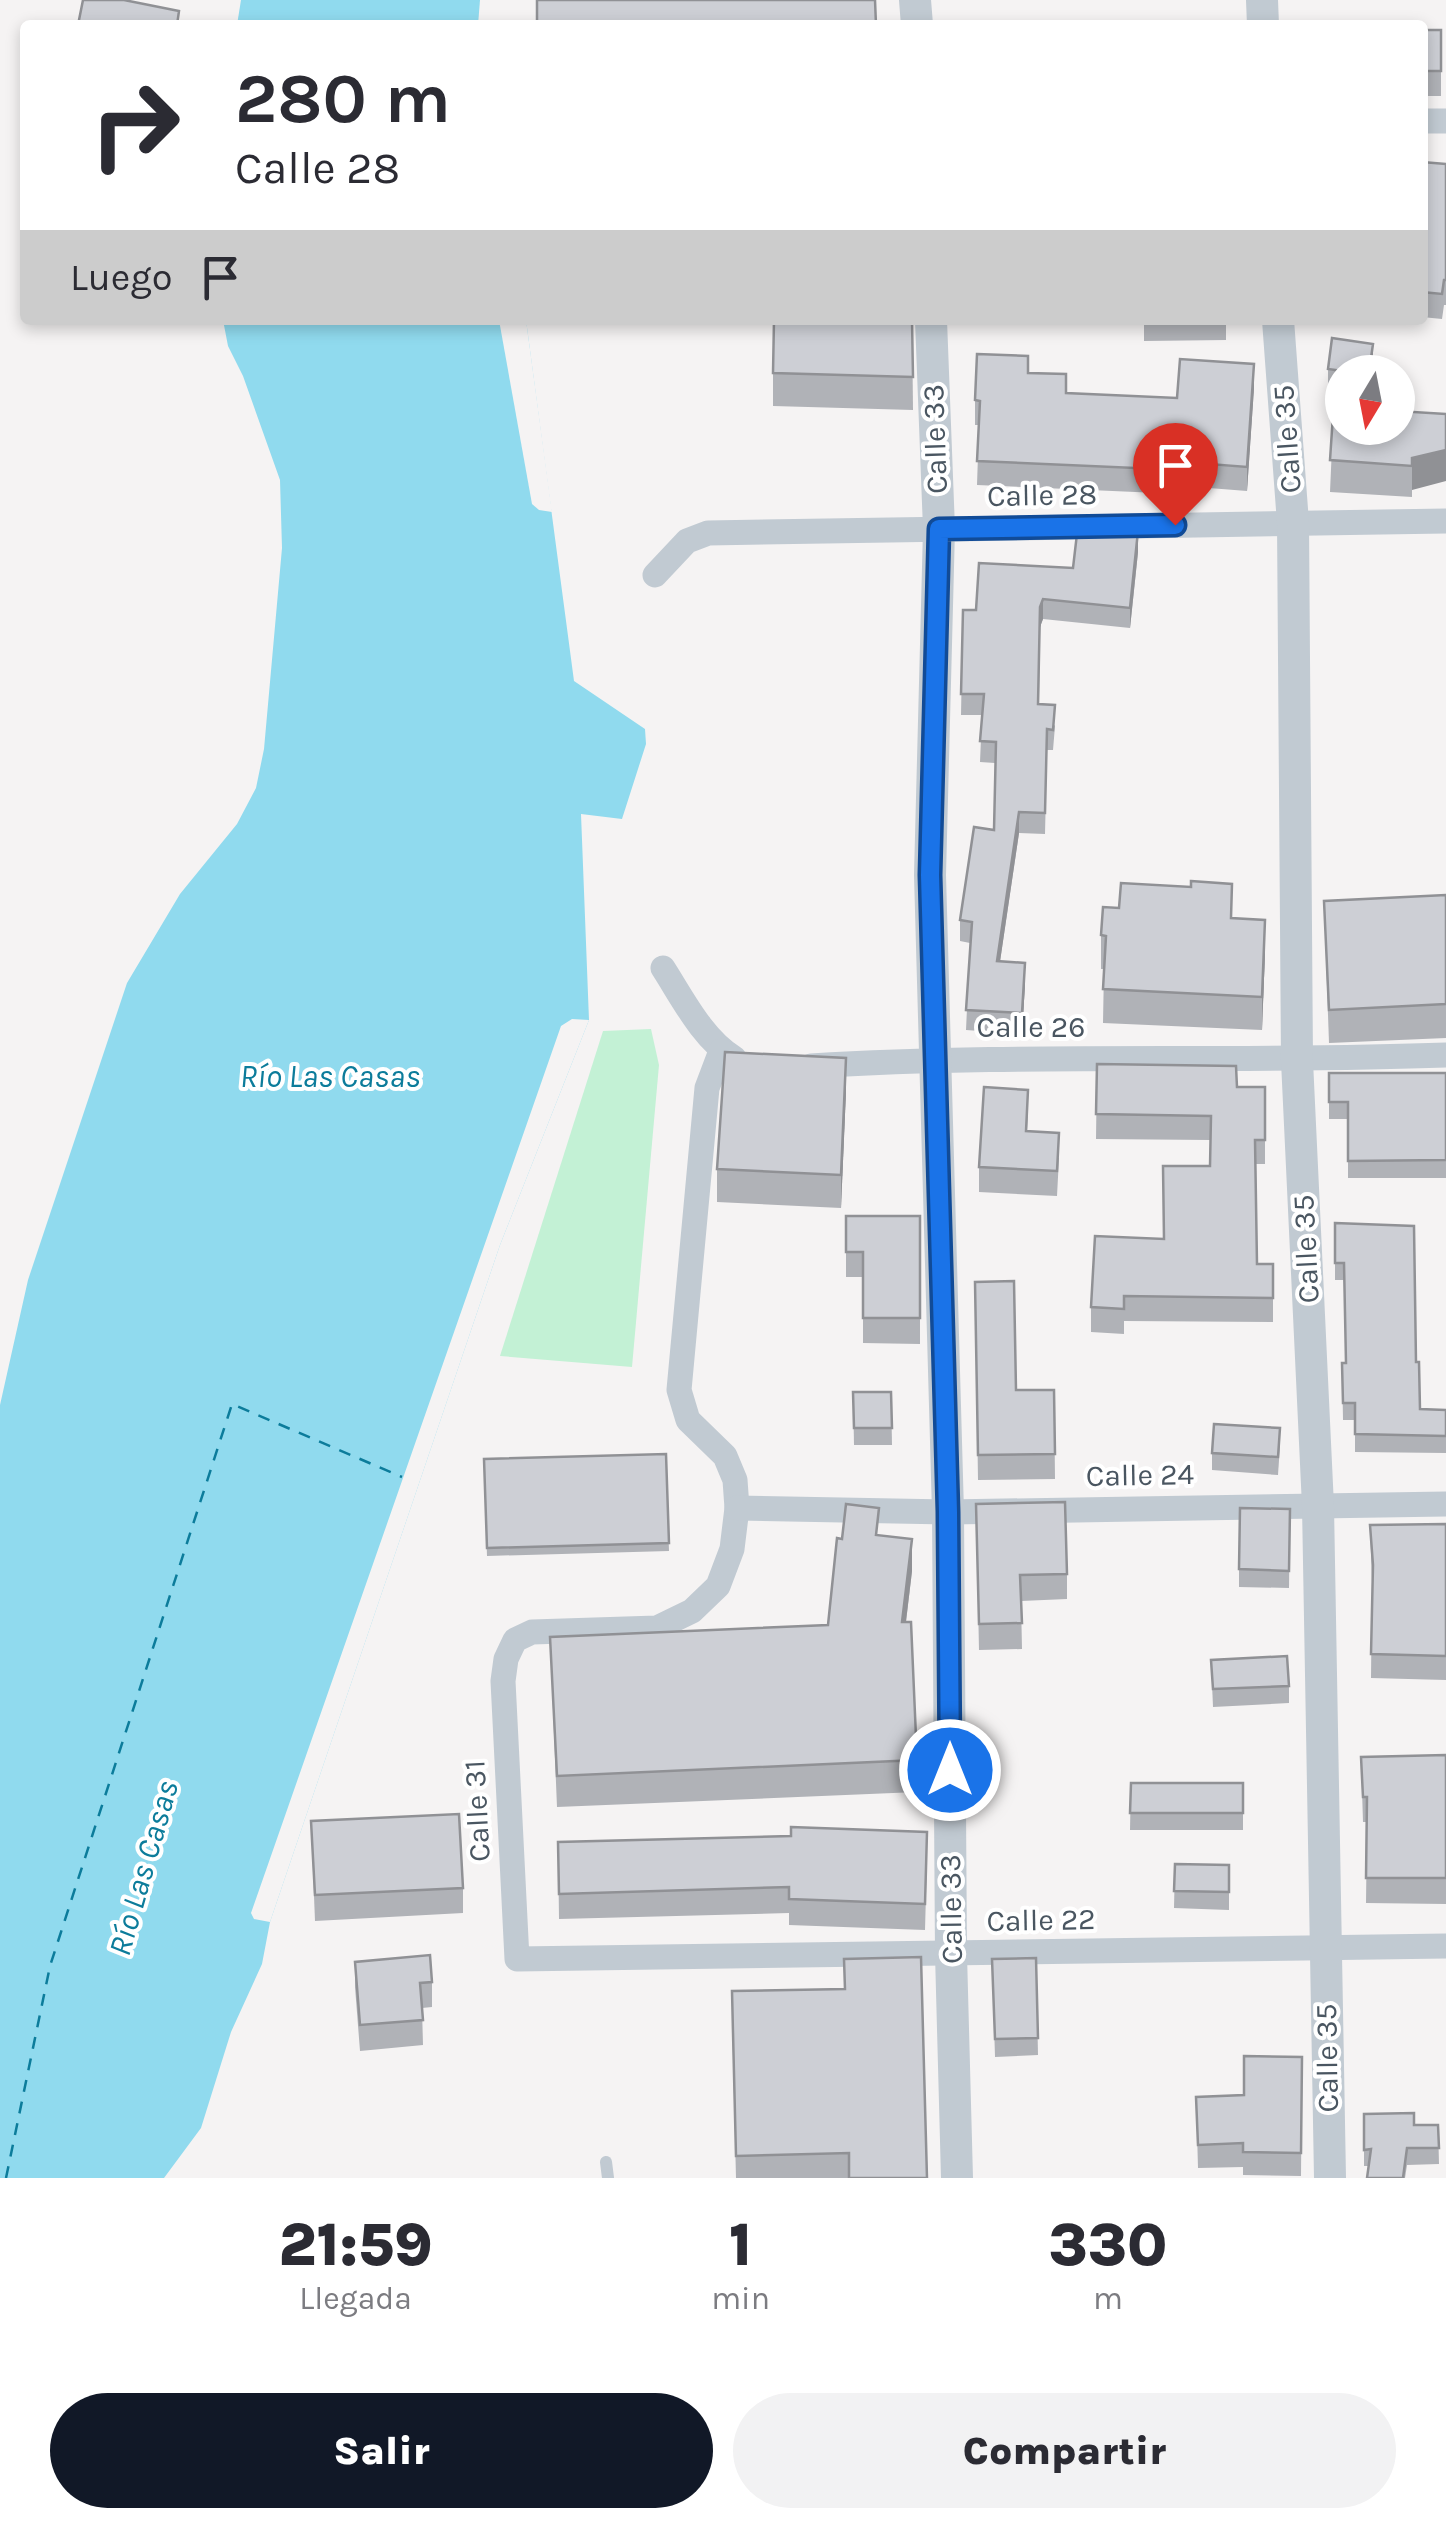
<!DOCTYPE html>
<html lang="es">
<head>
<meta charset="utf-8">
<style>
  :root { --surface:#fff; --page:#f2f2f3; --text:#2b2b33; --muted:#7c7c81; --accent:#111827 }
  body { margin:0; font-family:Karla,sans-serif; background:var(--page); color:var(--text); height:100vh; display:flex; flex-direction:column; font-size:38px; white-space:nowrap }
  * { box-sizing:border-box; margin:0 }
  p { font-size:32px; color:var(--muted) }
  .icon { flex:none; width:55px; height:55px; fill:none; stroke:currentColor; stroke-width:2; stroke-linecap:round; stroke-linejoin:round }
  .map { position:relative; height:2178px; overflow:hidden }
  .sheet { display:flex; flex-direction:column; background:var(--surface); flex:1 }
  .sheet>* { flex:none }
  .top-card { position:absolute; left:20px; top:20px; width:1408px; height:305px; border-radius:10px; box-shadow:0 5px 15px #0003; background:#fff; color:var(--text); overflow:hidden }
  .needle { width:65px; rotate:190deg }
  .controls { position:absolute; left:1325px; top:355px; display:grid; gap:20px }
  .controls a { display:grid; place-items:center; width:90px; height:90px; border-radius:50%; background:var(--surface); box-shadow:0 5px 15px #0003; font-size:50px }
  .pin { position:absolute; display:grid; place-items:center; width:85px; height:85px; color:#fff; margin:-102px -42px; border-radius:50% 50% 50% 0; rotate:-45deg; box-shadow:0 0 10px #0007 }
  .pin .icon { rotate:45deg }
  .me { position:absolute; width:110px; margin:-55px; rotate:0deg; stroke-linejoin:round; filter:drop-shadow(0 0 8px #0008) }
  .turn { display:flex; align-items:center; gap:35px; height:210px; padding:0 50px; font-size:45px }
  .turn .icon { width:130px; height:130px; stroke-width:2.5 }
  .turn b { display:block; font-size:70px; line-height:85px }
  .then { display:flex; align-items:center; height:95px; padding:0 50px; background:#0003; gap:20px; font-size:38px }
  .eta { display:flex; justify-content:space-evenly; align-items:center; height:170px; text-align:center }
  .eta b { font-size:60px; font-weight:800; line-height:70px }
  .button { display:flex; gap:20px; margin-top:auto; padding:20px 50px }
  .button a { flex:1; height:115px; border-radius:60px; background:var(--accent); color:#fff; font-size:40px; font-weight:800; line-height:115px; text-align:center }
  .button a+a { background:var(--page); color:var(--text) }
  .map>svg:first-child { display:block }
</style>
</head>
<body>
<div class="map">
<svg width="1446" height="2178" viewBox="0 0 1446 2178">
  <rect width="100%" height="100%" fill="#f5f3f3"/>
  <path fill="#c3f1d5" d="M651,1029L659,1065L632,1367L500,1356L603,1031Z"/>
  <g fill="#90daee">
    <path d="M241,0H480L478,25H237Z"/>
    <path d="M223,320H526L574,681L645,729L646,744L622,819L581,814L589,1020L500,1245L270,1922L262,1964L231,2032L201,2128L164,2178H0V1405L28,1280L127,983L180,894L237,824L256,788L264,749L282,548L280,480L243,376L228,346Z"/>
  </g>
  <g fill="#f5f3f3">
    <path d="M499,320H526L552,512L539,510L532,504Z"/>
    <path d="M572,1019L589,1020L500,1245L270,1922L254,1919L251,1913L561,1026Z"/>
  </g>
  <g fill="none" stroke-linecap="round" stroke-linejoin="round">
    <path stroke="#0c7c9b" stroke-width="2.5" stroke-dasharray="12 10" stroke-linecap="butt" d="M6,2178L50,1966L232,1404L402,1477"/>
    <path stroke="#c1cad2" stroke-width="12" d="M606,2162L608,2178"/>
    <g stroke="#c1cad2" stroke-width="25">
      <path d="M1422,121H1446"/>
      <path d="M655,575L687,541L708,533L1446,521"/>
      <path d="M663,968C683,999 702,1038 734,1058"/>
      <path d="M721,1051L707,1088L679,1390L688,1420L725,1456L735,1480L737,1508L732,1549L718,1586L692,1611L657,1628L532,1632L515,1640L506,1659L503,1681L517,1959L1446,1946"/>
      <path d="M811,1066C1023,1053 1234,1063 1446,1055"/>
      <path d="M737,1508L948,1512L1446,1504"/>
    </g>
    <g stroke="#c1cad2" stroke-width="32">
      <path d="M915,0L917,25"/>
      <path d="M1262,0L1263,25"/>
      <path d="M931,320L939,529L930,875L948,1512L951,1954L957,2178"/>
      <path d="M1278,320L1293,523L1297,1061L1318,1506L1330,2178"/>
    </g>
  </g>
  <g fill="#b0b2b7">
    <rect x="1422" y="30" width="19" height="66"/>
    <path d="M1422,162L1446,164V305H1444L1442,319L1422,317Z"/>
    <path d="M912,320L913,410L773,406V373Z"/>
    <path d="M1144,320H1226V340L1144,341Z"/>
    <path d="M1328,369L1373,372L1342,428L1446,414L1412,490V497L1330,492L1334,401H1328Z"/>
    <path d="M1028,373L1066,393L1177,398L1254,388L1247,491L1158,484V493L977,485L979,425H975V400Z"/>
    <path d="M1138,552L1130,628L1043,619L1040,627L1039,704L1055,726L1053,750H1047L1045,834L1019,833L1000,961L1025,984L1022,1034L966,1030L970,943L960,941V920L994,830L995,763L980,762L982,715H961L963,610H976L1073,568Z"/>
    <path d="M1446,895V1038L1329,1043L1324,901Z"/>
    <path d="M1232,918L1265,953L1262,1030L1103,1023L1104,969H1101V935Z"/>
    <path d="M1097,1064L1237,1087H1265V1164H1256L1257,1264H1273V1322L1124,1321V1334L1091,1332V1307L1163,1239L1210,1166V1140L1096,1139Z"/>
    <path d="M1329,1073H1446V1178H1348V1119H1329Z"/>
    <path d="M846,1091L841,1208L717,1202V1169Z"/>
    <path d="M1028,1115L1027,1131L1059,1158L1057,1196L979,1192V1167Z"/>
    <path d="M846,1216H920V1344L863,1343V1277H846Z"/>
    <path d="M1335,1223L1416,1362L1420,1409L1446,1410V1453L1355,1452V1420H1343L1342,1363H1346L1344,1280H1335Z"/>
    <path d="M975,1282L1016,1390H1054L1055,1479L978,1480Z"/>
    <path d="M853,1392H891L892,1445H854Z"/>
    <path d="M1280,1445L1278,1475L1212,1470V1453Z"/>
    <path d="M666,1454L669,1551L487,1556L484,1459Z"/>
    <path d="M976,1504L1067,1574V1599L1021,1601L1022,1649L979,1650Z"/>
    <path d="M1290,1509L1289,1588L1239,1587V1569Z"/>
    <path d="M1446,1524V1680L1371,1678L1372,1582L1370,1525Z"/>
    <path d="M879,1535L912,1571L906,1622L917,1760V1792L557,1807L550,1637L828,1625L842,1539Z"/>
    <path d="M1211,1660L1289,1686V1703L1213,1707Z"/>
    <path d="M1446,1755V1904L1366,1903L1367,1822H1363L1361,1757Z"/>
    <path d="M1131,1783H1243V1830H1130Z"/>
    <path d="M311,1821L463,1888V1913L315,1921Z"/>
    <path d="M558,1842L927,1857L925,1930L789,1925V1913L559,1919Z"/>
    <path d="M1175,1864L1229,1865V1910L1174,1908Z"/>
    <path d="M1036,1958L1038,2055L995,2057L992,1959Z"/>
    <path d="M844,1959L927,2178H736L732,2017L844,1989Z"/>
    <path d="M355,1962L432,1982V2007L422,2008L423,2045L360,2051L355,1987Z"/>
    <path d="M1302,2057L1301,2176L1243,2175V2167L1198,2168L1196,2097L1244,2095Z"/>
    <path d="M1364,2114L1414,2125H1438L1439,2164L1407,2165L1405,2178H1367L1369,2166H1364Z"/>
  </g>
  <g fill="#909195">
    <path d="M1373,344V372H1369Z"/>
    <path d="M1254,364V388L1247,491V467Z"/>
    <path d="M1446,450V481L1412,490V497V458Z"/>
    <path d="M1138,531V552L1130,628V608Z"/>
    <path d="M1043,599V619L1040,627V607Z"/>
    <path d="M1019,812V833L997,982V961Z"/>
    <path d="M1265,920V953L1262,1030V997Z"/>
    <path d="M1025,963V984L1022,1034V1013Z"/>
    <path d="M846,1058V1091L841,1208V1175Z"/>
    <path d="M912,1539V1571L902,1654V1622Z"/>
  </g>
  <g fill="#cdcfd5" stroke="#909195" stroke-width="2.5">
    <path d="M83,0H124L179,11L177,25H78Z"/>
    <path d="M537,0H875L876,25H537Z"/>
    <rect x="1422" y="30" width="19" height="41"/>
    <path d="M1422,162L1446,164V280H1444L1442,294L1422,292Z"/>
    <path d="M774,320H912L913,377L773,373Z"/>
    <path d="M1332,338L1373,344L1369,372H1342V428H1398V411L1446,414V450L1412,458V466L1330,460L1336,370L1328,369Z"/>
    <path d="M977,354L1028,356V373L1066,374V393L1177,398L1180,359L1254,364L1247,467L1158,460V469L977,461L980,401L975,400Z"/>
    <path d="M1078,525L1138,531L1130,608L1043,599L1040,607L1038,704L1055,705L1053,730L1047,729L1045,813L1019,812L997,961L1025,963L1022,1013L966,1010L972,922L960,920L974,827L994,830L996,742L980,741L984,694H961L963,610H976L979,563L1073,568Z"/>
    <path d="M1191,881L1232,884L1231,918L1265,920L1262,997L1103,989L1106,936L1101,935L1103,907L1119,908L1121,883L1191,887Z"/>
    <path d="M1446,895V1004L1329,1010L1324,901Z"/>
    <path d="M725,1052L846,1058L841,1175L717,1169Z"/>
    <path d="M1097,1064L1236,1066L1237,1087H1265V1140H1255L1257,1264H1273V1298L1124,1296V1309L1091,1307L1095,1236L1164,1239L1163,1166H1210L1211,1116L1096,1114Z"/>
    <path d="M1329,1073H1446V1160L1348,1161V1102H1329Z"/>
    <path d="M984,1087L1028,1090L1026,1131L1059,1133L1057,1171L979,1167Z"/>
    <path d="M846,1216H920V1318H863V1252H846Z"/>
    <path d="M1335,1223L1414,1226L1416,1362H1419L1420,1409L1446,1410V1436L1355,1434V1403H1343L1342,1363H1346L1344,1263H1335Z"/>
    <path d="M1014,1281L1016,1390H1054L1055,1454L978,1455L975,1282Z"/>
    <path d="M853,1392H891L892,1428H854Z"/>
    <path d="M1214,1424L1280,1428L1278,1457L1212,1453Z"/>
    <path d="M666,1454L669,1543L487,1548L484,1459Z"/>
    <path d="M1065,1502L1067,1574L1020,1575L1022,1623L979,1624L976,1504Z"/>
    <path d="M846,1504L879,1508L876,1535L912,1539L902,1622H911L917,1760L557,1776L550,1637L828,1625L837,1538L842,1539Z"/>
    <path d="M1240,1508L1290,1509L1289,1571L1239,1569Z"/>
    <path d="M1446,1524V1656L1371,1654L1373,1565L1370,1525Z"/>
    <path d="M1287,1656L1289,1686L1213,1689L1211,1660Z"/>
    <path d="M1446,1755V1878H1366L1367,1797H1363L1361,1757Z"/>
    <path d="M1131,1783H1243V1813H1130Z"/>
    <path d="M459,1814L463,1888L315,1895L311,1821Z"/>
    <path d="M791,1827L927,1832L925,1904L789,1899V1887L559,1894L558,1842L791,1836Z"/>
    <path d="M1175,1864L1229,1865V1892L1174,1891Z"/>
    <path d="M430,1955L432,1982L420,1983L423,2020L360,2025L355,1962Z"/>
    <path d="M921,1957L927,2178H849V2153L736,2156L732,1991L845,1989L844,1959Z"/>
    <path d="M1036,1958L1038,2038L995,2039L992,1959Z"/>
    <path d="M1244,2056L1302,2057L1301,2153L1243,2152V2143L1198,2145L1196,2097L1244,2095Z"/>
    <path d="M1414,2113V2125H1438L1439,2148H1407L1403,2178H1367L1371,2149L1364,2150V2114Z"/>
  </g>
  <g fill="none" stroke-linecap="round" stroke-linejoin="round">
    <defs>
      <path id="route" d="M950,1770L948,1512L930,875L939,529L1175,525"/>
    </defs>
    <use href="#route" stroke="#114b97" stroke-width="25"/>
    <use href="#route" stroke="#1a73e8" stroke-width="18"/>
  </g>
  <g text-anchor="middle" stroke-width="8" stroke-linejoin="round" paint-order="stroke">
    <g font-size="30" fill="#4a5661" stroke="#fff">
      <text transform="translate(935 439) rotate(-92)" y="10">Calle 33</text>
      <text transform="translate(1287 439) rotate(-94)" y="10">Calle 35</text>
      <text transform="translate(1042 495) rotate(-1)" y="10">Calle 28</text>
      <text x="1031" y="1037">Calle 26</text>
      <text transform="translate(1306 1249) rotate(-93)" y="10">Calle 35</text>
      <text transform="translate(1140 1475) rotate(-1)" y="10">Calle 24</text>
      <text transform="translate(477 1811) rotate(-93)" y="10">Calle 31</text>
      <text transform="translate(951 1909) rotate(-91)" y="10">Calle 33</text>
      <text transform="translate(1041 1920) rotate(-1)" y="10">Calle 22</text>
      <text transform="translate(1327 2058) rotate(-91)" y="10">Calle 35</text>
    </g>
    <g font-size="32" font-style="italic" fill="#0c7c9b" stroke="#fff">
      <text x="330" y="1087">Río Las Casas</text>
      <text transform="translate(143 1868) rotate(-74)" y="11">Río Las Casas</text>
    </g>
  </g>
</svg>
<div class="controls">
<a><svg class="needle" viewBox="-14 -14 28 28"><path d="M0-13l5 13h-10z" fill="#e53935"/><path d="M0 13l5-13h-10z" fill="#7c7c81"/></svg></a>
</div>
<div class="pin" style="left:1175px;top:525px;background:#d93025"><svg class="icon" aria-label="arrive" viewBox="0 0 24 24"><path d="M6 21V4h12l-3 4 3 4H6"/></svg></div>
<svg class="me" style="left:950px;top:1770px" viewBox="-20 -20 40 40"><circle r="17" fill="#1a73e8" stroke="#fff" stroke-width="3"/><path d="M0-11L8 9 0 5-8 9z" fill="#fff"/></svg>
<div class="top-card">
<div class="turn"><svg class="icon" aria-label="right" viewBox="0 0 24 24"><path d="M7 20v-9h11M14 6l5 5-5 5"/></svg><div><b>280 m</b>Calle 28</div></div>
<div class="then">Luego<svg class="icon" aria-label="arrive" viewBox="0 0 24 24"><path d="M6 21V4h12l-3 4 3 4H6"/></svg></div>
</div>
</div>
<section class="sheet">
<div class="eta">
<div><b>21:59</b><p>Llegada</p></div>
<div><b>1</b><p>min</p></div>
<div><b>330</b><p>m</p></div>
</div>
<div class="button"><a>Salir</a><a>Compartir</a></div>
</section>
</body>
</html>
